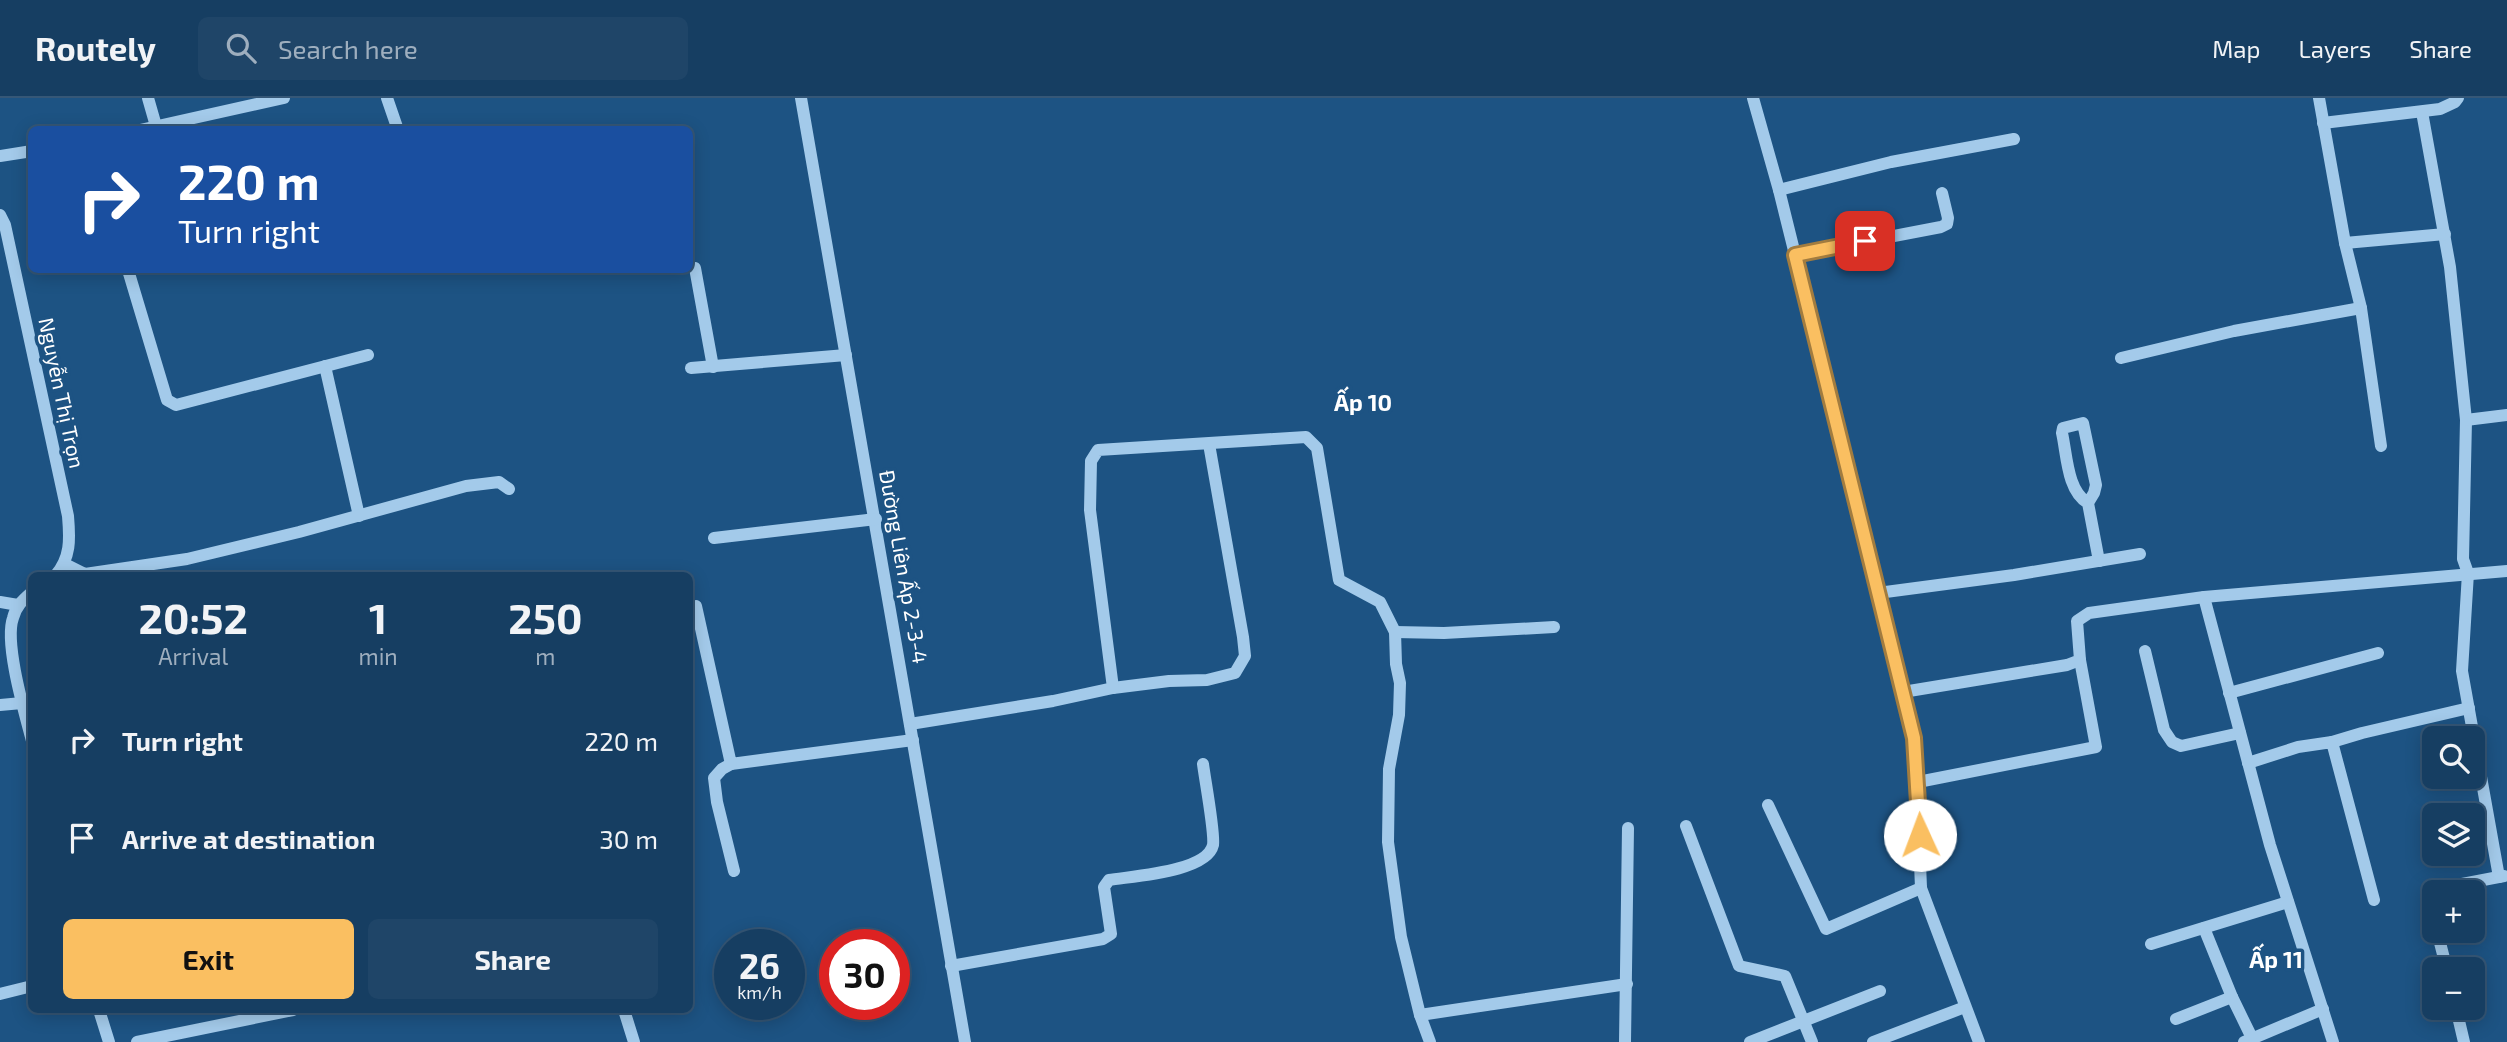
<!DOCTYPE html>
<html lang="en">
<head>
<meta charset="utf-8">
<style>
  :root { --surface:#163e62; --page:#1f4568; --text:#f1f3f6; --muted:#9eaebe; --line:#355777; --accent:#fabf61 }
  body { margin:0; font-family:"Exo 2",sans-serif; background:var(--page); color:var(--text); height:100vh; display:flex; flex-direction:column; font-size:26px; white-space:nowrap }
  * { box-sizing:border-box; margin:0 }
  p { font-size:23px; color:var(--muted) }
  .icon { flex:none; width:38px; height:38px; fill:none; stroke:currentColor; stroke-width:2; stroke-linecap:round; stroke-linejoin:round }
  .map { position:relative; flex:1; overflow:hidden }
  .drawer { position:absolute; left:28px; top:474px; width:665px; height:441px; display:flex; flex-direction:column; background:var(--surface); border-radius:10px; box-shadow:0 4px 18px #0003,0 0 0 2px var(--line) }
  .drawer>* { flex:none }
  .top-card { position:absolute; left:28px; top:28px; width:665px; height:147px; border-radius:10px; box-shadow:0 4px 18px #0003,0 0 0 2px var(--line); background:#1a4fa0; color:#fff; overflow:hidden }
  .controls { position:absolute; left:2422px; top:628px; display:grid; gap:14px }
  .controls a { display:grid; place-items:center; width:63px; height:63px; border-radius:10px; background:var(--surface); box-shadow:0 4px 18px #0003,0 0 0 2px var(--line); font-size:35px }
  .speed { position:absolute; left:714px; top:831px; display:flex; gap:14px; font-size:35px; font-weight:700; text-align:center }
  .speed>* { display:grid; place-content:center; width:91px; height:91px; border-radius:50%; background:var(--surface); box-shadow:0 4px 18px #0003,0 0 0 2px var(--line); line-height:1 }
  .speed small { font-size:18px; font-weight:400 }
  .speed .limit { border:10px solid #d22; background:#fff; color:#111 }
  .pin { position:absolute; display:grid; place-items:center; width:60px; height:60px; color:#fff; margin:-30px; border-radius:14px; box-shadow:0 4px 10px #0006 }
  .me { position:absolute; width:77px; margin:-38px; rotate:358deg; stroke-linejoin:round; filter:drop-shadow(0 0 5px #0008) }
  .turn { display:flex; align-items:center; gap:24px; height:147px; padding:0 35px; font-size:32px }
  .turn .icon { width:91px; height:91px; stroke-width:2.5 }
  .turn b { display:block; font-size:49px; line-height:60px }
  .eta { display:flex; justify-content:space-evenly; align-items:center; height:119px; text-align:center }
  .eta b { font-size:42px; font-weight:700; line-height:49px }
  .primary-button { display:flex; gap:14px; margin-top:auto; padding:14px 35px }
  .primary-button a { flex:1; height:80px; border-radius:10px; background:var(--accent); color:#111; font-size:28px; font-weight:700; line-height:80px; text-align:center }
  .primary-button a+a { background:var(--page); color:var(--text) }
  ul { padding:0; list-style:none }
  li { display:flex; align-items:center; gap:21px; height:98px; padding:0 35px }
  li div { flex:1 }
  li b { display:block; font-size:26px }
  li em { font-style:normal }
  header { display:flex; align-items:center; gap:42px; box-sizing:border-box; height:98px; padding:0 35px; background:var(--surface); border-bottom:2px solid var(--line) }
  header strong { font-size:33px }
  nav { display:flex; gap:38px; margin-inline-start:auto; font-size:24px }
  .search { width:490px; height:63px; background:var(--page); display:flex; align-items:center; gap:18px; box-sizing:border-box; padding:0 24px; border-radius:10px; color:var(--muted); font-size:26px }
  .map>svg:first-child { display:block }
</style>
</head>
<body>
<header>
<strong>Routely</strong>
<div class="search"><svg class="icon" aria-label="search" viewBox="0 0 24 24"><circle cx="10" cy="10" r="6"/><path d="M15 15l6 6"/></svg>Search here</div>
<nav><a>Map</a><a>Layers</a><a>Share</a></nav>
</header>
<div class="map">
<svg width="2507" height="944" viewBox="0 0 2507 944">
  <rect width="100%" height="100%" fill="#1d5383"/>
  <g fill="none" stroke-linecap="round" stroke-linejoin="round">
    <g stroke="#a3caea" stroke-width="12">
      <path d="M148,0L156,28"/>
      <path d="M387,0L398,32"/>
      <path d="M801,0L965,944"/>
      <path d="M1753,0L1779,92L1915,640L1921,790L1979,944"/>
      <path d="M2319,0L2345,145L2361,210L2381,348"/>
      <path d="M2422,14L2450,169L2466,322L2463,461L2468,475L2462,573L2499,779"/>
      <path d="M2323,25L2440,11L2455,4L2458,0"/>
      <path d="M140,32L284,0"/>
      <path d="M0,58L32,53"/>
      <path d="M1779,92L1891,64L2014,41"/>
      <path d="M0,117L5,127L68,418C70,441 71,460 55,478"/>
      <path d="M2345,145L2445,136"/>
      <path d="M1795,157L1941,129L1947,126L1948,120L1942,95"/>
      <path d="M695,170L713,269"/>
      <path d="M128,172L167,302L176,307L368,257"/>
      <path d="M2121,260L2234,233L2361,210"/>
      <path d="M325,268L359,418"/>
      <path d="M691,270L846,257"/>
      <path d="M2466,322L2507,317"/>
      <path d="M2088,405L2094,395L2096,387L2083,325L2063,330L2062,335C2067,357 2067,393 2088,405L2099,463"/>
      <path d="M714,440L876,421"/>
      <path d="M65,466L85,476L187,461L299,434L466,388L499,384L509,391"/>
      <path d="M32,494C23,502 16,508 13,520C4,545 25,616 32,643"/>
      <path d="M1878,495L2014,477L2140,456"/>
      <path d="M2204,499L2507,473"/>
      <path d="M0,504L18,507"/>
      <path d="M696,508L731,666L913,642"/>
      <path d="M1395,534L1444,535L1554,529"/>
      <path d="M2145,553L2164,632L2172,644L2181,648L2240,635"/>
      <path d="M1113,590L1169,583L1207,582L1235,575L1245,558L1243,539L1209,346"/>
      <path d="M1903,594L2067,567L2080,562L2077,523L2089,515L2204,499L2270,747L2333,944"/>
      <path d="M2229,595L2378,555"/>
      <path d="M0,607L22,605"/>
      <path d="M910,626L1053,603L1113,590L1090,412L1091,363L1098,352L1306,339L1317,350L1339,482L1380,504L1395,534L1396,566L1400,585L1399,617L1389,671L1388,744L1401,839L1420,917"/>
      <path d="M2332,644L2362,635L2469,610"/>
      <path d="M2248,665L2298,649L2332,644L2374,802"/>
      <path d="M731,666L722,671L714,680L717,704L734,773"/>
      <path d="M1918,684L2096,649L2080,562"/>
      <path d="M1768,707L1826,831L1921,790"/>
      <path d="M1686,728L1739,868L1785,878L1812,944"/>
      <path d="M2434,820L2430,802L2436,791L2504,778"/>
      <path d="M2437,833L2447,872"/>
      <path d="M2151,846L2288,804"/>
      <path d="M951,868L1103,841L1111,836L1104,789L1109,782C1132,778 1207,774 1213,747C1215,735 1205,682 1203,666"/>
      <path d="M0,896L32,888"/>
      <path d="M2232,899L2252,940"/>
      <path d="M2456,910L2464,944"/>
      <path d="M99,912L109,944"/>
      <path d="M624,912L634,944"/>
      <path d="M2176,921L2232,899L2204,830"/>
      <path d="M137,944L293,912"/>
      <path d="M1430,944L1420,917L1627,886"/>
      <path d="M1625,944L1628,730"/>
      <path d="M1750,944L1880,893"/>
      <path d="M1873,944L1965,909"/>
      <path d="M2244,944L2323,911"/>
    </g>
  </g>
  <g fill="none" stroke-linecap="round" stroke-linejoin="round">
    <defs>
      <path id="route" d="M1865,143L1795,157L1914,640L1920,737"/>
    </defs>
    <use href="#route" stroke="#a27c3f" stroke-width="18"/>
    <use href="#route" stroke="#fabf61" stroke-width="12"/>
  </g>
  <g text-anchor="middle" stroke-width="7" stroke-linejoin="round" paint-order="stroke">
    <g font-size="21" fill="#fff" stroke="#1d5383">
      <text transform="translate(61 295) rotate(78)" y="7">Nguyễn Thị Trọn</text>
      <text transform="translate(903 469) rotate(80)" y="7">Đường Liên Ấp 2-3-4</text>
    </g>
    <g font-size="23" font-weight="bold" fill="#fff" stroke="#1d5383">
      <text x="1363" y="313">Ấp 10</text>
      <text x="2276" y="870">Ấp 11</text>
    </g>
  </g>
</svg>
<div class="controls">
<a><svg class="icon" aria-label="search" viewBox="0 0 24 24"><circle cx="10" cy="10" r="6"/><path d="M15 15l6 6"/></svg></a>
<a><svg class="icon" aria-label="layers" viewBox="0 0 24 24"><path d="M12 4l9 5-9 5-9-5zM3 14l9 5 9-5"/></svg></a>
<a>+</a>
<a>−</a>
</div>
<div class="speed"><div>26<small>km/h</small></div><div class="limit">30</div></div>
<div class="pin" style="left:1865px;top:143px;background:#d93025"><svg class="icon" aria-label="arrive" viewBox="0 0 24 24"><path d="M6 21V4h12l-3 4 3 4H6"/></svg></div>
<svg class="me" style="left:1920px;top:737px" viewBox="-20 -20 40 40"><circle r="19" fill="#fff"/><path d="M0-13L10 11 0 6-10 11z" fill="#fabf61"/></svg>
<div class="top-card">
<div class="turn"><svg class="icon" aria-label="right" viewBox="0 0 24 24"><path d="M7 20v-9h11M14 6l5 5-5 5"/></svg><div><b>220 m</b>Turn right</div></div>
</div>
<section class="drawer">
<div class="eta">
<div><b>20:52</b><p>Arrival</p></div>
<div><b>1</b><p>min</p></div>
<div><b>250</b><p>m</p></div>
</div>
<ul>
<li><svg class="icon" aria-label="right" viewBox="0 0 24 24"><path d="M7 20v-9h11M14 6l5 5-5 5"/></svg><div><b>Turn right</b></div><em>220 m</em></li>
<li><svg class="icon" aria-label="arrive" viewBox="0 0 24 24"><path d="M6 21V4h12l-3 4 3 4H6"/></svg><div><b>Arrive at destination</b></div><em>30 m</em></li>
</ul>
<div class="primary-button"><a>Exit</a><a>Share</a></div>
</section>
</div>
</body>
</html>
